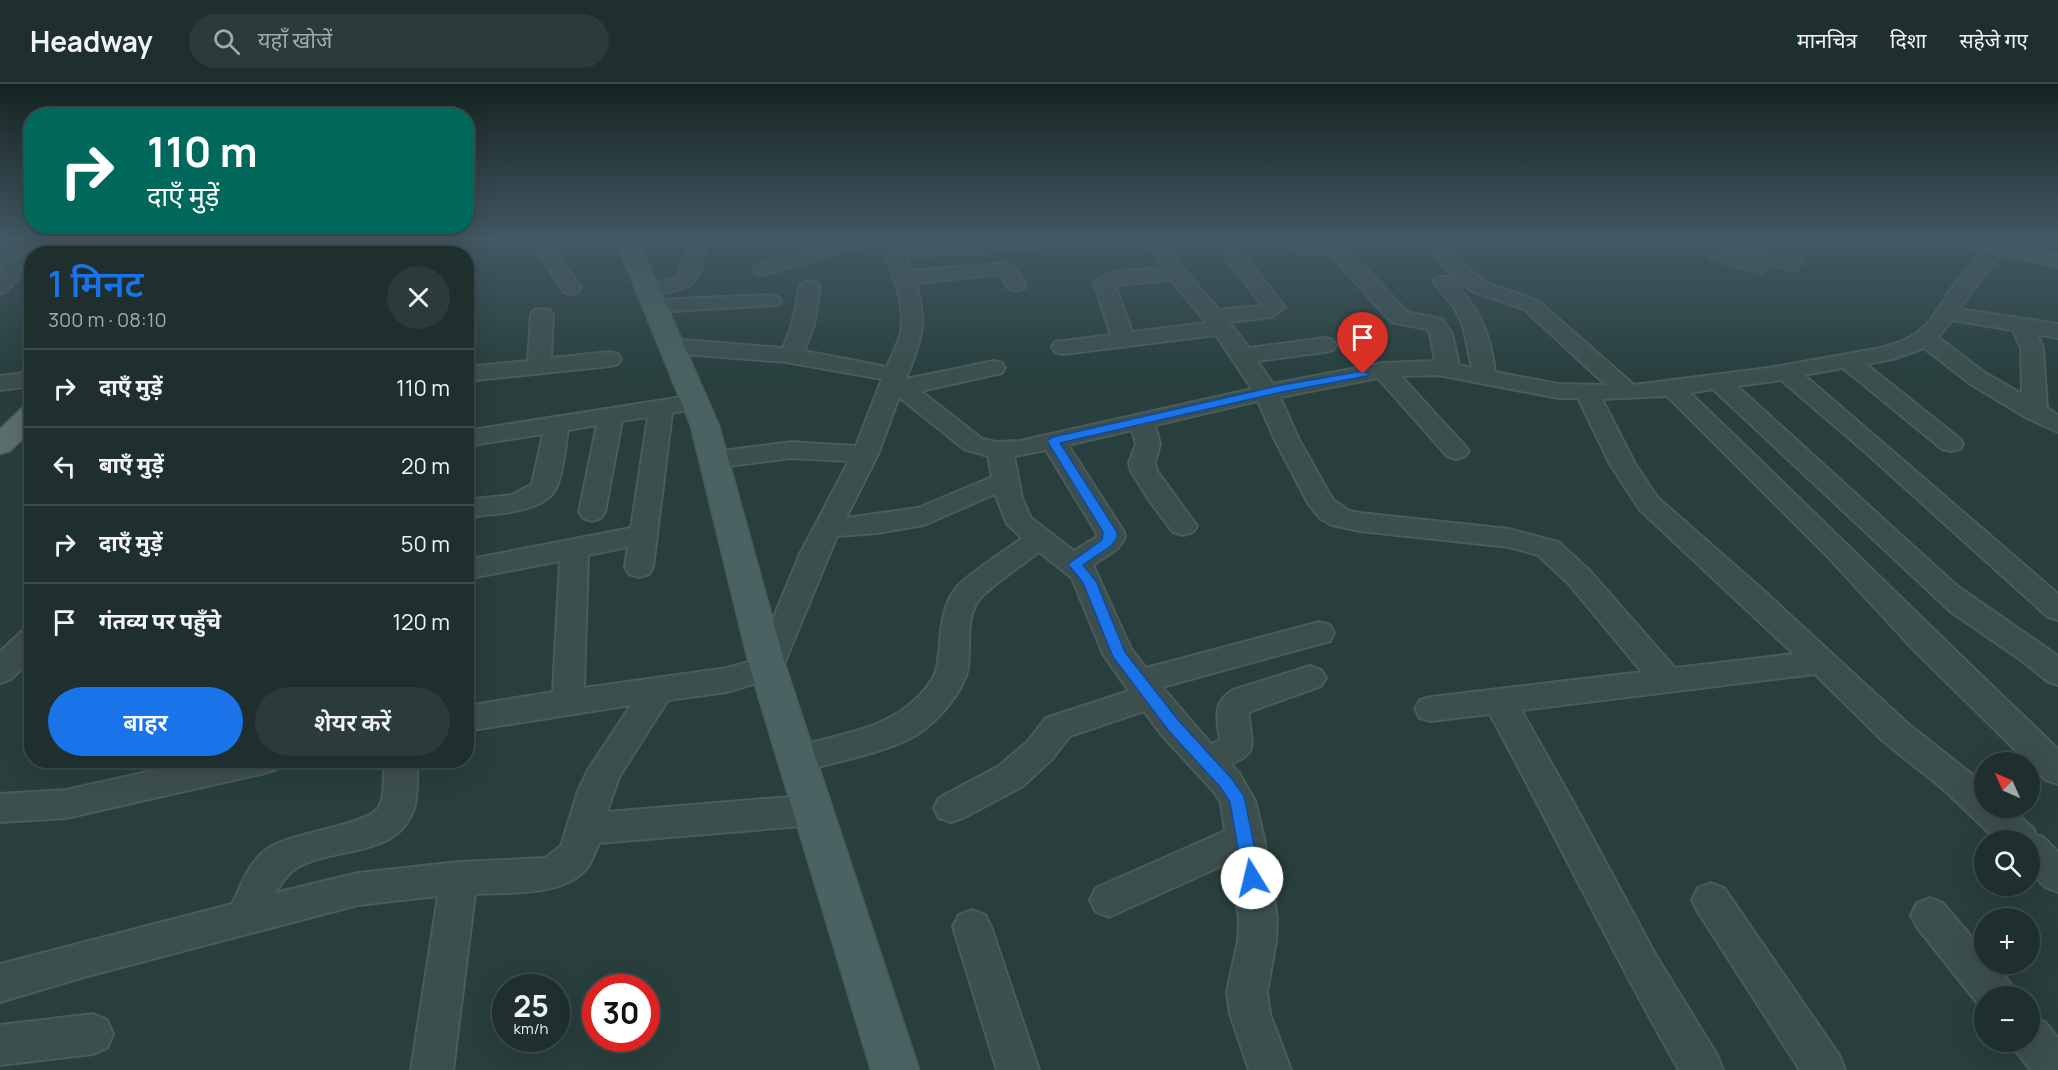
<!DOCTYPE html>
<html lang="hi">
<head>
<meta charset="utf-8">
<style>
  :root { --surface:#1e2f2e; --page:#2b3b3a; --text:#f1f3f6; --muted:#a1a9aa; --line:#3c4a4a; --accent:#1a73e8 }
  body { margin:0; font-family:Manrope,"Noto Sans Devanagari",sans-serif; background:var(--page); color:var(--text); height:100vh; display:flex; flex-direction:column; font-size:22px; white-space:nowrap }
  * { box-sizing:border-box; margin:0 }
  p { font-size:20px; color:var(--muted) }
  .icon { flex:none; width:33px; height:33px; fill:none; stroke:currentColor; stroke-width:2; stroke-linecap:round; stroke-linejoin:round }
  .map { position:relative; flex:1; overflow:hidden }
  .details { position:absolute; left:24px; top:162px; width:450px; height:522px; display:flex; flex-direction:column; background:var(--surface); border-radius:24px; box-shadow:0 6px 24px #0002,0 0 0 2px var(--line) }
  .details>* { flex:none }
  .top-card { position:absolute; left:24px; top:24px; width:450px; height:126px; border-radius:24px; box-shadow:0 6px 24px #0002,0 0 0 2px var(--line); background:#00695c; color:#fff; overflow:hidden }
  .needle { width:39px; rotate:315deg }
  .controls { position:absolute; left:1974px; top:668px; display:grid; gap:12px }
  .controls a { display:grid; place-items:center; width:66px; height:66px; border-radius:50%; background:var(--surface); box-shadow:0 6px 24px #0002,0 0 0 2px var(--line); font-size:30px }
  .speed { position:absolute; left:492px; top:890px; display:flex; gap:12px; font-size:30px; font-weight:700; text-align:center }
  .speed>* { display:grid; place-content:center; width:78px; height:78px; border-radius:50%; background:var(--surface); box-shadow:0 6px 24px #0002,0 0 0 2px var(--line); line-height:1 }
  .speed small { font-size:15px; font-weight:400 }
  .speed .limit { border:9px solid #d22; background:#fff; color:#111 }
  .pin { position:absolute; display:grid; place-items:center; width:51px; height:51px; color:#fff; margin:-62px -26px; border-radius:50% 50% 50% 0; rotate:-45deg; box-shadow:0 0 6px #0007 }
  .pin .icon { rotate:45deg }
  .me { position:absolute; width:66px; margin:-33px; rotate:351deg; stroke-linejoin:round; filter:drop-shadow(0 0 4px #0008) }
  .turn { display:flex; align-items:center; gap:21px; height:126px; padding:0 24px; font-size:27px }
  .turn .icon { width:78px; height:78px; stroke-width:2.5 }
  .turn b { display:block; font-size:42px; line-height:51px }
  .round { display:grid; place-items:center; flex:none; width:63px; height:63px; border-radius:32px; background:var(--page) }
  .summary { display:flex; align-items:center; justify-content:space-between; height:102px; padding:0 24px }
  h1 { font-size:36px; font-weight:600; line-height:45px; color:var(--accent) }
  .cta { display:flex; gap:12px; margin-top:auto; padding:12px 24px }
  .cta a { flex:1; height:69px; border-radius:36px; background:var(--accent); color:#fff; font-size:24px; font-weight:600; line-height:69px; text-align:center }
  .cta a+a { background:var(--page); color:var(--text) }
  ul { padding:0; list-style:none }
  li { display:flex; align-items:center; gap:18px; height:78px; padding:0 24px; border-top:2px solid var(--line) }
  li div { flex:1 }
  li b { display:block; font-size:22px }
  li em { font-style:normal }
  header { display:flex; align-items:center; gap:36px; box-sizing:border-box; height:84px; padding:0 30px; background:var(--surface); border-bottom:2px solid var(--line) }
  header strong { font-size:28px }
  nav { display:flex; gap:33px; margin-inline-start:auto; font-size:21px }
  .search { width:420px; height:54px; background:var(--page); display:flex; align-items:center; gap:15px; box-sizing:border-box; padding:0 21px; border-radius:33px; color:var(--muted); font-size:22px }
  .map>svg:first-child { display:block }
</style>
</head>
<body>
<header>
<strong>Headway</strong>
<div class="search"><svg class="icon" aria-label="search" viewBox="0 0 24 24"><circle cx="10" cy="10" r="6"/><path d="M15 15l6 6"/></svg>यहाँ खोजें</div>
<nav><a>मानचित्र</a><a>दिशा</a><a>सहेजे गए</a></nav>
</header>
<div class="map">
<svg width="2058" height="986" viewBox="0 0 2058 986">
  <rect width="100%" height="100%" fill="#283f3e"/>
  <path fill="#375351" stroke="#233635" stroke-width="1.5" d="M1687,154H1736L1809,176L1795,191L1772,184L1762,194L1704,176L1714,167L1687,158Z"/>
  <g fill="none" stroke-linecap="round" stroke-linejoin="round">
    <defs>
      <g id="street">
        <path d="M50,154H79L76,158L40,170H32V176L7,207L0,209V189L7,180L0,182V170Z"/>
        <path d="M315,154H335L324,170H305Z"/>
        <path d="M434,154H463L460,158L424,170H393L395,166Z"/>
        <path d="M529,154H547L581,204L578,208L571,210L564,208Z"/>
        <path d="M690,154H706L708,156C696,207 698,201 648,213L641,211L638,207L641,203L678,193Z"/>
        <path d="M854,154H899L902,161L1030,154L1037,156L1040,160L1037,164L1030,166L906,172L912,187L1006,179L1013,181L1026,201L1023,205L1016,207L1009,205L999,190L916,199C928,242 921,255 906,295L994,277L1002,279L1005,284L1002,289L921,307L982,355L996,358L1020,357L1252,305L1216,251L1063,270L1055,268L1052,263L1055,258L1111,251L1094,199C1104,184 1145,186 1163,185L1144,154H1162L1184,186L1219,226L1259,222L1262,221L1211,154H1231L1285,223L1272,233L1229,238L1249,264L1325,254L1333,256L1336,261L1333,266L1325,268L1257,277L1273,300L1383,279L1435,277L1430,250L1427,245L1391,238L1330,170C1311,169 1292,173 1281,154H1301L1308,158H1330L1344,162L1407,228L1442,235L1452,250L1459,281L1472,284L1463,241L1454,223L1433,197L1436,193H1450C1478,224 1490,246 1495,288L1558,300L1606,301L1524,225L1474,208L1458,197L1444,183L1425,154H1443L1472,188L1489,200L1538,217L1634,301L1768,284L1881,264L1903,257L1917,249L1930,237L1954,201L1989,158H2003L2006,162L1959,225L2058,240V254L2037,250L2043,264L2047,324L2058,331V348L2027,334L1969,299L1924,264L1893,275L1866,280L1960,355L1963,360L1960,365L1951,367L1942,365L1843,284L1804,291L2058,510V536L2048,533L1864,367L1781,296L1737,302L1957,502L2058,572V601L2047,597L2021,576L1950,527L1713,305L1690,309C1814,427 1934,548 2058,665V700L2046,696L1912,564L1829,474L1667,312L1602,315L1635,380L1658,414L1764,507L1907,639L1984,700V723H2009L2034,745L2036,751L2043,753L2058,768V808L2045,803L2030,787V756H1997L1942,704L1883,657L1815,590L1521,626L1572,716L1655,870L1717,971L1723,986H1679C1612,869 1554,748 1490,630L1431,637L1420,634L1415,625L1420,616L1431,613L1642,588L1569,500L1538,471L1509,463L1360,447L1332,441L1321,435L1309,421L1274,354L1258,317L1155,341L1160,360L1155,379L1157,387L1197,442L1193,448L1183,451L1173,448L1149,416L1131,387L1129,379L1136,360L1132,346L1068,361L1124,448L1125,454L1117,465L1093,481L1131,565L1146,584L1319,538L1330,541L1334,549L1330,557L1162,603L1211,660L1220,656C1217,635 1212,618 1233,606L1310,582L1321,586L1326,594L1321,602L1249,628C1248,653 1264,669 1230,680L1239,689L1255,717L1264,754L1277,834L1276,857L1267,908L1270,930L1291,986H1249L1230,930L1227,908L1238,857L1239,834L1230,778L1109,833L1096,828L1090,816L1096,804L1225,747L1221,719L1215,709L1161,650L1144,627L1070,652L1052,675L1023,702L963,734L951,738L939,734L934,724L939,714L999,682L1028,657L1046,634L1129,607L1103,570L1072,494L1039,468C1025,479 987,504 978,517C965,535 971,563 968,584C963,609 937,638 916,651C888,668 831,679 798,688L786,684L781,675L786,666C818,655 863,649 891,633C908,624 933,603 937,583C942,556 938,528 956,504C967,491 1006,466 1022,454L1007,440L995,410L924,441L877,449L837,452L779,592L727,608L668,616L619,693L607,728L814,711L826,716L831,726L826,736L814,741L599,759C595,767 592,778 587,784C563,813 509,808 475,810L453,986H411L438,812L358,821L84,893L0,918V880L232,820C241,802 249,778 267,765C291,748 367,742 379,723C386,711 383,690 384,676H418C416,693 419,712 413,727C395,776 328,761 292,787C285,793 280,801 275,809L358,789L459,778L545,774L561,762L578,707L588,686L631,621L466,647V622L553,608L560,477L466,495V476L631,444L648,333L622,337L605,428L601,434L592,437L583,434L579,428L597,341L568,346C565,363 564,385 557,402C546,430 491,430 466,433V416L512,411L532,400L543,350L466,362V347L695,311L703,313L707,318L703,323L672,329L653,483L649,490L639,493L629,490L625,483L628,463L588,471L584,604L727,584L756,576L800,470L849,377L791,374L714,384L705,381L701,376L705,371L714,368L791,358L856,362L882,295L786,278L671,269L663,267L660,262L663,257L671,255L783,264L792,241L800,203L803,199L810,197L817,199L820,203L814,241L804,267L887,283C892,271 899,259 901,247C906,219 891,186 882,160L845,167L763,191L756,189L753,185L756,181ZM1171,196L1207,239L1132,248L1115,201ZM1952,236L2013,246L2021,264L2022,310L1985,289L1938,253ZM1438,291L1558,314H1578L1610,380L1640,426L1794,570L1675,584L1589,486L1558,458L1509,445L1360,429L1349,427L1333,416L1298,354L1280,313L1378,294L1447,372L1456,375L1465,372L1469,367L1465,362L1401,292ZM899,313L964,365L988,372L992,393L918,424L846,434L878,370ZM1046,366L1096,448L1097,453L1074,467L1031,434L1022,414L1014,372Z"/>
        <path d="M771,211L778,213L781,217L778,221L655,228L648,226L644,222L648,218L655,216Z"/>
        <path d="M542,225L550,226L553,231L551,274L610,268L618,270L621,275L618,280L610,282L466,297V283L528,277L531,231L534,226Z"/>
        <path d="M32,288V302L0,306V292Z"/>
        <path d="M32,545V575L11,595L0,599V568L21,548Z"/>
        <path d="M201,676H281L277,685L265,689L66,734L0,738V710L66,706Z"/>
        <path d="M1711,799L1724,804L1839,971L1845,986H1800L1698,828L1692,816L1698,804Z"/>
        <path d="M1930,814L1943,819L1984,868V879H1994L2010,899L2016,912H1984V927L1982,925L1917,843L1911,831L1917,819Z"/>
        <path d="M972,826L985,831L991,843L1039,986H997L953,843L959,831Z"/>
        <path d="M93,930L107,936L113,950L107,964L93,970L0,981V941Z"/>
        <path d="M2030,932L2045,938L2058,954V986H2031L2015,966L2012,957H2030Z"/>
      </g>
      <g id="secondary">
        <path d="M615,154H637L719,342L786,584L919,986H871L750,584L691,342Z"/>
        <path d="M1950,154H1989L2058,170V184L1953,159Z"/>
      </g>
      <g id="primary">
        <path d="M144,154H166L158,170H135Z"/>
        <path d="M32,322V346L10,367L0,370V345L22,324Z"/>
      </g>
    </defs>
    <use href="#street" stroke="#495b5a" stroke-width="4"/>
    <use href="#secondary" stroke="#495b5a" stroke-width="3"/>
    <use href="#primary" stroke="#495b5a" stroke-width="3"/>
    <use href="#street" fill="#3c4f4e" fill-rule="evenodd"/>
    <use href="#secondary" fill="#4a6261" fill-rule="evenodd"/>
    <use href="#primary" fill="#5a6f6e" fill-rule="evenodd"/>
  </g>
  <linearGradient id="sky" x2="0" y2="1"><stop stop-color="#162322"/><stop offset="0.53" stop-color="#425863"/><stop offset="1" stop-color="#425863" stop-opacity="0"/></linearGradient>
  <rect width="2058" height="292" fill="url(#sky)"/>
  <path fill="#1a73e8" stroke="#114b97" stroke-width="1.5" d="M1363,287L1369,290L1367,292L1282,308L1060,359L1117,448V454L1111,462L1083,481L1096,497L1125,568L1179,637L1232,695L1244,712L1261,794L1258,800L1252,802L1246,800L1243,794L1230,718L1221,704L1168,646L1113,573L1083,499L1068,480L1102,456L1103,448L1047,357L1053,353L1282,301Z"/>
</svg>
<div class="controls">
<a><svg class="needle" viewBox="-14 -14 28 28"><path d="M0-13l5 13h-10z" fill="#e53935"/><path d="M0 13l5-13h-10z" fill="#a1a9aa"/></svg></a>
<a><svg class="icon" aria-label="search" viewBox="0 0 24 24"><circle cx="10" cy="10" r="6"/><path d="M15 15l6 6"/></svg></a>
<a>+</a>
<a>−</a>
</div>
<div class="speed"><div>25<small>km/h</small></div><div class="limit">30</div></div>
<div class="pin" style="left:1363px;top:290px;background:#d93025"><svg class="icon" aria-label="arrive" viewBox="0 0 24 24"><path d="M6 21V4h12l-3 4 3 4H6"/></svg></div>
<svg class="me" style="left:1252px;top:794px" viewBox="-20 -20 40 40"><circle r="19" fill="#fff"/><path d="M0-13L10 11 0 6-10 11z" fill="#1a73e8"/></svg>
<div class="top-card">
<div class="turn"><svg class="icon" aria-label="right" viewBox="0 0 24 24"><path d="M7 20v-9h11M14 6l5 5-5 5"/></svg><div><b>110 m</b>दाएँ मुड़ें</div></div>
</div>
<section class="details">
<div class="summary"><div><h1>1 मिनट</h1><p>300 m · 08:10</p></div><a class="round"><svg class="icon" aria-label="close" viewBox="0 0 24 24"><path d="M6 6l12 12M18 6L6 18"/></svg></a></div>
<ul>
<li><svg class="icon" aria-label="right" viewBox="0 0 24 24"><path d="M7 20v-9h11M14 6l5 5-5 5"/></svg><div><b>दाएँ मुड़ें</b></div><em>110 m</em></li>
<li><svg class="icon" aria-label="left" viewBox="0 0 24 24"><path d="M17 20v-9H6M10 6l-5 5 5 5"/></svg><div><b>बाएँ मुड़ें</b></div><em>20 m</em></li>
<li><svg class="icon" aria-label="right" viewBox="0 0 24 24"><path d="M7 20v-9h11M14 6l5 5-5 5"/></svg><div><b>दाएँ मुड़ें</b></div><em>50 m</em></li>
<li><svg class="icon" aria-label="arrive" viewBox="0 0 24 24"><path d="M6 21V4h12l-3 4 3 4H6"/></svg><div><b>गंतव्य पर पहुँचे</b></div><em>120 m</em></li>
</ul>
<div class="cta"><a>बाहर</a><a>शेयर करें</a></div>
</section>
</div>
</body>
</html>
